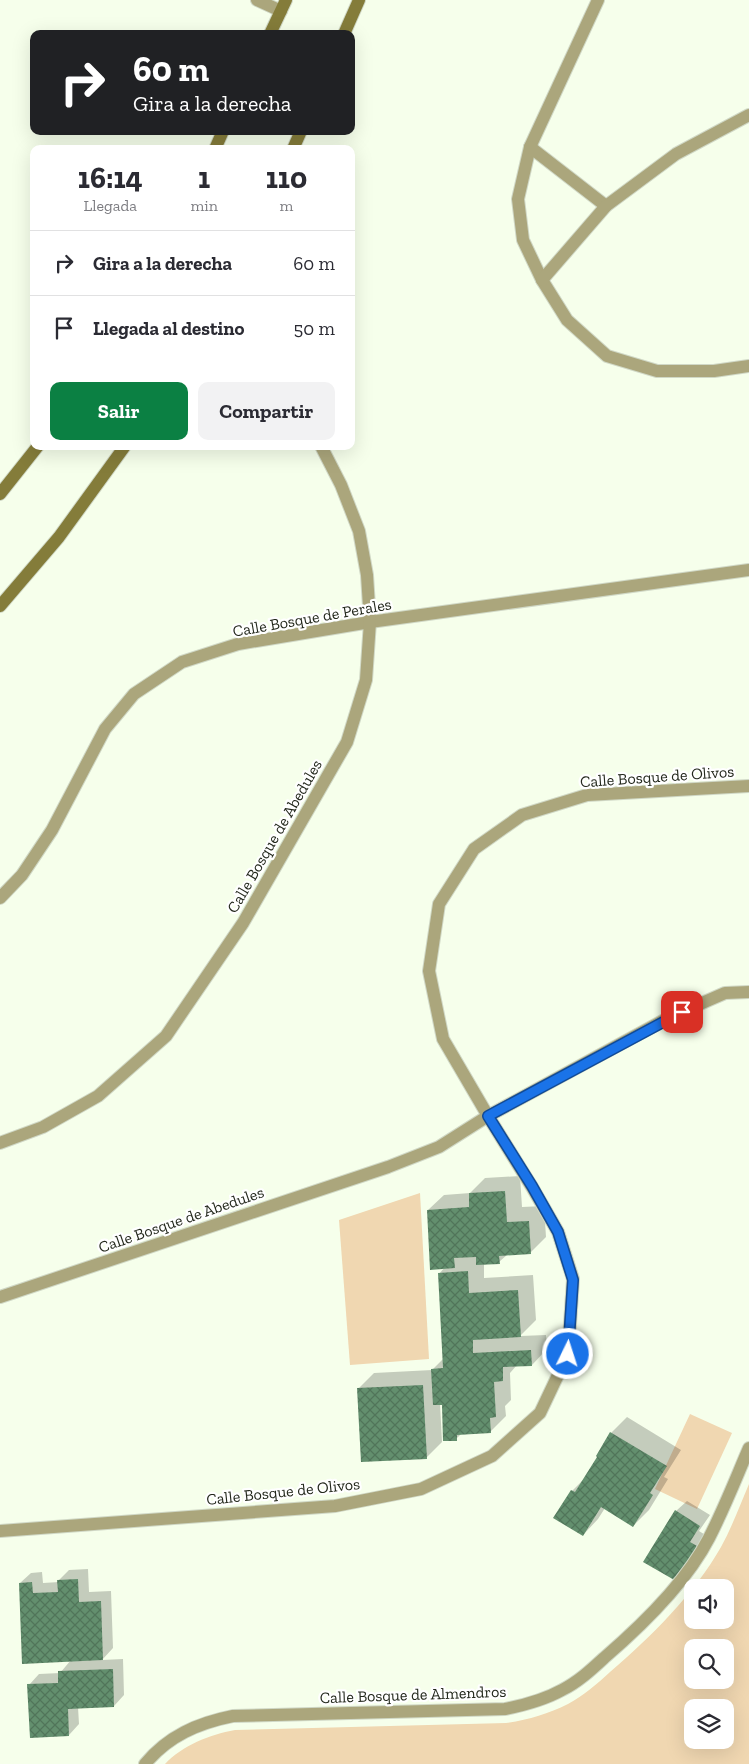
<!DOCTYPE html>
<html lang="es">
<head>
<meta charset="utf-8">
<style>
  :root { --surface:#fff; --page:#f2f2f3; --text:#2b2b33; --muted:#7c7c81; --line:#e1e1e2; --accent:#0b8043 }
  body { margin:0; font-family:"Zilla Slab",serif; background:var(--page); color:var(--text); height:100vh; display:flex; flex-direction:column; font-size:19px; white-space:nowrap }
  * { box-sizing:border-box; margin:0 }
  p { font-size:16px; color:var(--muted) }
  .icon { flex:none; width:28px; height:28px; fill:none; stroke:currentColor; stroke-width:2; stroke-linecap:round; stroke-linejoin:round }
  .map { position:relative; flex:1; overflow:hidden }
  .details { position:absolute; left:30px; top:145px; width:325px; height:305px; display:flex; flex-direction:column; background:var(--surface); border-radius:10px; box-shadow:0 5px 20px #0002 }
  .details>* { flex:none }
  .hud { position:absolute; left:30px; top:30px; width:325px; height:105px; border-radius:10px; box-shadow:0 5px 20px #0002; background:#202124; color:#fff; overflow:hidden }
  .fabs { position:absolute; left:684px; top:1579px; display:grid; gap:10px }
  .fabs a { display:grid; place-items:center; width:50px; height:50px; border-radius:10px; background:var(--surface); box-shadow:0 5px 20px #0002; font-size:25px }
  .pin { position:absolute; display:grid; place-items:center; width:42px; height:42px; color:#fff; margin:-21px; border-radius:10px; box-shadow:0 2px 8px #0006 }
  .me { position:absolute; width:55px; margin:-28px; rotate:4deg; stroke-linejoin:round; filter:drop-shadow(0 0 4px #0008) }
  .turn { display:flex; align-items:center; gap:18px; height:105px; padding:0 20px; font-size:22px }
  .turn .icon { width:65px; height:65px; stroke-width:2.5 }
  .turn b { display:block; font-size:35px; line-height:42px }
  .eta { display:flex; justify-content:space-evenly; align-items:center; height:85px; text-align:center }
  .eta b { font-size:30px; font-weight:800; line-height:35px }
  .action { display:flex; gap:10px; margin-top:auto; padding:10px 20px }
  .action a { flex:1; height:58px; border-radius:10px; background:var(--accent); color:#fff; font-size:20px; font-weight:800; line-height:58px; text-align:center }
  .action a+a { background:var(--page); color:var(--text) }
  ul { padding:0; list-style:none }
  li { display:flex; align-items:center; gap:15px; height:65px; padding:0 20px; border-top:1px solid var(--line) }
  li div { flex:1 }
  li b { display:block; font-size:19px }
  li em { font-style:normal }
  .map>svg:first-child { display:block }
</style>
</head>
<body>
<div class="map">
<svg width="749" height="1764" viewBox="0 0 749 1764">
  <defs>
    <pattern id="building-cross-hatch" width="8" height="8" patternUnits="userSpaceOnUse" patternTransform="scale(1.25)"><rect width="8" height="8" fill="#638f6e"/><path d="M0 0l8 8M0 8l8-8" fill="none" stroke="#51755a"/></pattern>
  </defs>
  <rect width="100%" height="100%" fill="#f6ffeb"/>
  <g fill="#f0d7b1" fill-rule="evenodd">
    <path d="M420,1193L429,1359L350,1365L339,1220Z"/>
    <path d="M690,1414L732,1433L697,1509L655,1489Z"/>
    <path d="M749,1484V1764H165C183,1745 209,1735 235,1730L506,1723C528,1720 548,1714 568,1704C583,1696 597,1684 610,1672C650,1638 695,1593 721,1547C732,1527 740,1505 749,1484ZM692,1588H725V1620H692ZM692,1648H725V1680H692ZM692,1708H725V1740H692Z"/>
  </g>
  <g fill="#0003">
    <path d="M520,1176L522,1207L544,1206L546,1237L530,1253L508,1254L499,1262L484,1263V1278L533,1275L536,1320L520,1336L546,1335L547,1349L532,1365H517L510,1373L511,1400L505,1406L506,1416L490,1432L462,1433L456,1439L443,1403L440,1404L442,1442L426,1458L358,1389L374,1373L432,1370L443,1359L439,1274L445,1267L428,1210L444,1195L470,1193L485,1178Z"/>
    <path d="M627,1417L681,1450L664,1477L668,1479L649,1510L633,1526L605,1508L598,1519L583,1535L572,1491L588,1475L611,1433Z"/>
    <path d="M687,1501L710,1515L699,1531L707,1536L686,1569L676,1511Z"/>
    <path d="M88,1569L89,1592L111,1591L113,1648L102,1660L123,1659L124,1695L114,1706L78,1707L79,1724L69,1735L29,1685L39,1674L60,1673L71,1660L20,1583L31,1573L42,1572L43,1583L59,1582V1580L69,1570Z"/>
  </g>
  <g fill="url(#building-cross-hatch)">
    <path d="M505,1191L507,1222L529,1221L531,1254L499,1256L500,1264L476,1265V1257L454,1258L455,1268L430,1270L427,1210L469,1207V1193Z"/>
    <path d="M468,1271L469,1293L518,1290L521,1337L473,1340V1353L531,1350L532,1366L503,1367V1381L494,1382L496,1417L490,1418L491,1433L457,1435V1441H443L442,1405H433L431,1369L443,1368L438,1273Z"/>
    <path d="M423,1385L427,1459L361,1462L357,1388Z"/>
    <path d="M610,1432L667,1466L650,1493L653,1495L633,1527L601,1507L583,1536L553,1518L571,1490L575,1492L597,1457L596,1456Z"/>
    <path d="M675,1510L700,1526L690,1542L697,1546L676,1581L643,1562Z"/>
    <path d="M78,1579L79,1602L101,1601L103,1660L22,1664L19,1583L32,1582L33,1593L58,1592L57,1580Z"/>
    <path d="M113,1669L114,1707L68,1709L69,1736L30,1738L27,1684L58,1683V1671Z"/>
  </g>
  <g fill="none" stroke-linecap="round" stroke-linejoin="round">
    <defs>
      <g id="street">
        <path d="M257,0L281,11"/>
        <path d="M598,0L530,147L518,199L523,240L542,280L567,320L607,356L657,371H714L749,366"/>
        <path d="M530,147L606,206"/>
        <path d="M542,280L606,206L676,154L749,115"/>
        <path d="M0,898L22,875L52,830L105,729L134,694L182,662L238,644L370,622L749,570"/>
        <path d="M0,1143L43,1127L98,1096L166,1036L243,923L347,742L366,680L370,622L367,575L359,531L341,485L321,446"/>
        <path d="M0,1297L388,1167L439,1147L488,1116L668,1018L725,993L749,992"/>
        <path d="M0,1531L335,1506L421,1489L492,1456L540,1413L568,1354L573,1279L558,1232L532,1187L488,1116L443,1039L429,971L439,904L474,849L522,815L587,795L749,786"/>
        <path d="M145,1764C168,1736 198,1723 233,1716L505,1709C525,1705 544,1700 562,1690C578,1682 591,1670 604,1658C640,1627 687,1581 709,1538C724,1509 736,1478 749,1448"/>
      </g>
      <g id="secondary">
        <path d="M270,34L286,0"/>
        <path d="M344,34L359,0"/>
        <path d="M215,149L223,131"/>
        <path d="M293,149L301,131"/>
        <path d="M0,494L38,446"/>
        <path d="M0,606L59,537L125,446"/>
      </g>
    </defs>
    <use href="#street" stroke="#d0d8c6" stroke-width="14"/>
    <use href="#secondary" stroke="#d0d8c6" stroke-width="14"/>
    <use href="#street" stroke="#aba67c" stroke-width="12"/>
    <use href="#secondary" stroke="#847c3a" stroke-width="12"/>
  </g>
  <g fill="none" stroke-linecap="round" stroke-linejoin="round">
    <defs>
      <path id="route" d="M568,1354L573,1280L558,1232L532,1186L488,1116L682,1012"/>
    </defs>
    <use href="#route" stroke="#114b97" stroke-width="12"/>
    <use href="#route" stroke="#1a73e8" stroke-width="9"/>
  </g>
  <g text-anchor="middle" stroke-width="4.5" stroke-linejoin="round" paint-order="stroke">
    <g font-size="16" fill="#23281c" stroke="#fff">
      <text transform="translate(312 617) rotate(-10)" y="6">Calle Bosque de Perales</text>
      <text transform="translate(657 776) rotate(-4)" y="6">Calle Bosque de Olivos</text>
      <text transform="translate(274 836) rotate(-60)" y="6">Calle Bosque de Abedules</text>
      <text transform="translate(181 1219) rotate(-19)" y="6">Calle Bosque de Abedules</text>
      <text transform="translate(283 1491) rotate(-6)" y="6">Calle Bosque de Olivos</text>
      <text transform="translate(413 1694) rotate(-2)" y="6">Calle Bosque de Almendros</text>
    </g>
  </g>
</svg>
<div class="fabs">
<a><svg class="icon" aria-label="sound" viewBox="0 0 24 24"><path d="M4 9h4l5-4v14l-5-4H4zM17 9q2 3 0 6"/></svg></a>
<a><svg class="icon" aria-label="search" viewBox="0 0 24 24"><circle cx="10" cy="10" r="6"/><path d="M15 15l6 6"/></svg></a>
<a><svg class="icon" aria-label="layers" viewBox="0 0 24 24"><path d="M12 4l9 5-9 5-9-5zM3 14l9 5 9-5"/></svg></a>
</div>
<div class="pin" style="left:682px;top:1012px;background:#d93025"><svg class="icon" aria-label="arrive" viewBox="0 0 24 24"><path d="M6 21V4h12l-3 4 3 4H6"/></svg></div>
<svg class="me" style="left:568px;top:1354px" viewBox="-20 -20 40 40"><circle r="17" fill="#1a73e8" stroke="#fff" stroke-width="3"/><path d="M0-11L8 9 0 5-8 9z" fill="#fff"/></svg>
<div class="hud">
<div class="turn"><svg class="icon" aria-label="right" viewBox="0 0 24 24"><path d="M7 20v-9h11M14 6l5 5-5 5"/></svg><div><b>60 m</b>Gira a la derecha</div></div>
</div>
<section class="details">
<div class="eta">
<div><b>16:14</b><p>Llegada</p></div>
<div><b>1</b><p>min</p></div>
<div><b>110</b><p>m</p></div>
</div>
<ul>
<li><svg class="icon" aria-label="right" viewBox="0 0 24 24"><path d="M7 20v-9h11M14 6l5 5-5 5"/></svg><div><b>Gira a la derecha</b></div><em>60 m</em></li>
<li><svg class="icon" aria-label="arrive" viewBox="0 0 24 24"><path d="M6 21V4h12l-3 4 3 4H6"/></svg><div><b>Llegada al destino</b></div><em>50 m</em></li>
</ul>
<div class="action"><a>Salir</a><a>Compartir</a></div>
</section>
</div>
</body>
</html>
